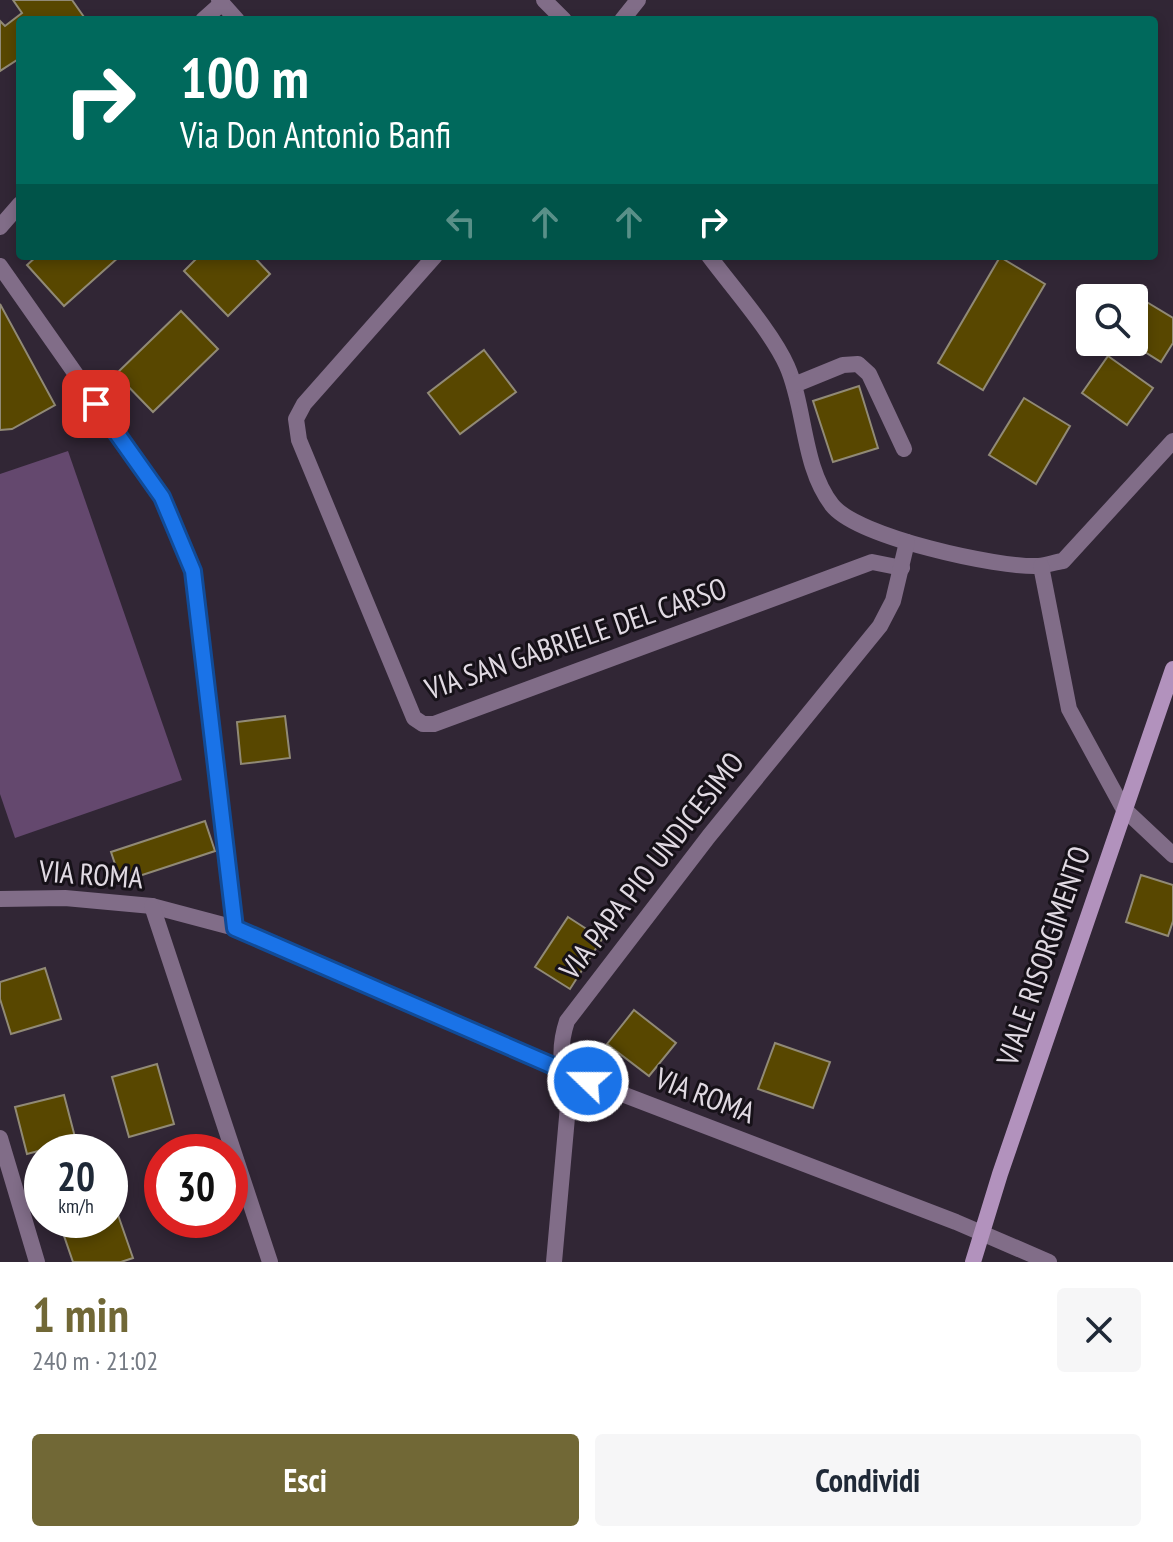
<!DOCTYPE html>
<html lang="it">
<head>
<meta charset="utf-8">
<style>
  :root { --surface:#fff; --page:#f6f6f7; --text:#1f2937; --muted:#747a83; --accent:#716836 }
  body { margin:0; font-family:"PT Sans Narrow",sans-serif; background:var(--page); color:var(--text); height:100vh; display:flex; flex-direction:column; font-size:30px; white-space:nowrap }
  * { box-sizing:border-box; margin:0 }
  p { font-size:26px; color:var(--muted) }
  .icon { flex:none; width:44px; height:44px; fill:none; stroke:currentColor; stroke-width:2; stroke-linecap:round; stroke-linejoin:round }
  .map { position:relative; height:1262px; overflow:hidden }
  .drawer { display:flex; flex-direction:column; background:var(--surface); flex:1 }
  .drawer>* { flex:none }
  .guide { position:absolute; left:16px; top:16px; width:1142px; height:244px; border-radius:8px; box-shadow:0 4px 12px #0003; background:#00695c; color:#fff; overflow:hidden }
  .buttons { position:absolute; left:1076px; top:284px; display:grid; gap:16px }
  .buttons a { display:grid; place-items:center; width:72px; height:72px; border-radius:8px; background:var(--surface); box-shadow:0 4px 12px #0003; font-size:40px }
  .speed { position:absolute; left:24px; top:1134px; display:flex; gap:16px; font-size:40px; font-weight:700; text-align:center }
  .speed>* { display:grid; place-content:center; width:104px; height:104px; border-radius:50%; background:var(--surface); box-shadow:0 4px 12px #0003; line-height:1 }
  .speed small { font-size:20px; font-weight:400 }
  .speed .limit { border:12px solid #d22; background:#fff; color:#111 }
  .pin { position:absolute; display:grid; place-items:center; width:68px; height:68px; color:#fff; margin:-34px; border-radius:16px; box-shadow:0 4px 12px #0006 }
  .me { position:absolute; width:88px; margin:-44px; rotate:292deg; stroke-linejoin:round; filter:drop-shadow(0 0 6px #0008) }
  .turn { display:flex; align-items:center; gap:28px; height:168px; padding:0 32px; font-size:36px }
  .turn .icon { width:104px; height:104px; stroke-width:2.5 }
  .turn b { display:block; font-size:56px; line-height:68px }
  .lanes { display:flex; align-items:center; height:76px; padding:0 32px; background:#0003; justify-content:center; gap:40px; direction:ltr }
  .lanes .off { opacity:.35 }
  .round { display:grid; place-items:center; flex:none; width:84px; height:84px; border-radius:8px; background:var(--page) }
  .summary { display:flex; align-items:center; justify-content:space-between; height:136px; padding:0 32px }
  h1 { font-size:48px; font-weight:700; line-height:60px; color:var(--accent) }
  .button { display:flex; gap:16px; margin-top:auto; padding:16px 32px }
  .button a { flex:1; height:92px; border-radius:8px; background:var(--accent); color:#fff; font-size:32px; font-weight:700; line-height:92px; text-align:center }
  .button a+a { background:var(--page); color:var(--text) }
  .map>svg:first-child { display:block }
</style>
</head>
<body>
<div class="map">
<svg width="1173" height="1262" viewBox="0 0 1173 1262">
  <rect width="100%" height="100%" fill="#312635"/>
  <path fill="#64486e" d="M68,451L182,780L15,838L0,794V474Z"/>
  <g fill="#584700" stroke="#918a76" stroke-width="2">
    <path d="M13,0H72L84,17L20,20V58L0,71V21L5,26L22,13Z"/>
    <path d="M37,256H120L64,306L27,265Z"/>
    <path d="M199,256H253L270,274L228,316L184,271Z"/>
    <path d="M1000,257L1045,284L983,390L938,363Z"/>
    <path d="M1145,301L1173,318V343L1161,362L1129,342H1134V319Z"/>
    <path d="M0,304L55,405L12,429L0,430Z"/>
    <path d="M181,311L218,349L153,412L116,374Z"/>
    <path d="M484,350L516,392L460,434L428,393Z"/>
    <path d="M1108,356L1153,388L1127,425L1082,393Z"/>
    <path d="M859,386L878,448L833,462L813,401Z"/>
    <path d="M1024,398L1070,426L1036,484L989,455Z"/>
    <path d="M285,716L290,758L241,764L237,722Z"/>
    <path d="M205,821L215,851L121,882L111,852Z"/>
    <path d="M1141,875L1173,885V921L1168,936L1126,922Z"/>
    <path d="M568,917L602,939L570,989L535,967Z"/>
    <path d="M45,968L61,1019L11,1034L0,999V982Z"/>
    <path d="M634,1010L676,1043L649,1076L607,1044Z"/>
    <path d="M775,1043L830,1062L813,1108L758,1089Z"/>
    <path d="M157,1064L174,1124L129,1137L112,1077Z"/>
    <path d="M64,1095L76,1141L27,1154L15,1107Z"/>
    <path d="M117,1212L133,1258L121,1262H73L62,1230L91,1220H110V1214Z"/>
  </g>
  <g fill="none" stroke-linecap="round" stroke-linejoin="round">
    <g stroke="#816d88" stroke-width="16">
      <path d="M219,0L237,20"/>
      <path d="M544,0L564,20"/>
      <path d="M203,20L222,3"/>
      <path d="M622,20L638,0"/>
      <path d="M0,227L20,204"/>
      <path d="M435,256L304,404L296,419L299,440L414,718L423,724H434L872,562L902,568"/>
      <path d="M709,256C732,287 772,332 787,366C806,409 802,466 832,505C857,537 998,568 1039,566C1047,565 1056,562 1063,561L1173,441"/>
      <path d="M0,266L162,497L193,571L235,928"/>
      <path d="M794,385L843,365L858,364L869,374L904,449"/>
      <path d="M1041,566L1069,709L1123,808L1173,855"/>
      <path d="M0,899L65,898L152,906L235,928L562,1071L956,1222L1049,1262"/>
      <path d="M152,906L270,1262"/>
      <path d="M0,1138L37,1262"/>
      <path d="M554,1262L569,1095C561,1068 558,1048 567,1021L709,836L880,626L893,601L907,542"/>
    </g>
    <path stroke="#b292bd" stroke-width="16" d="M973,1262L1000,1174L1173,669"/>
  </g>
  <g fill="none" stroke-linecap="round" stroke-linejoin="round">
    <defs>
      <path id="route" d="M96,404L162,497L193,571L235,928L588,1081"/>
    </defs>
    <use href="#route" stroke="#114b97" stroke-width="20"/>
    <use href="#route" stroke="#1a73e8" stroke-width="14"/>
  </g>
  <g text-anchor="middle" stroke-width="6" stroke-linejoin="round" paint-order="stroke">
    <g font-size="30" fill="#e1dae3" stroke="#161118">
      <text transform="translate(576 639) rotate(-19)" y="10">VIA SAN GABRIELE DEL CARSO</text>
      <text transform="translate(652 866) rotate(-52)" y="10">VIA PAPA PIO UNDICESIMO</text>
      <text transform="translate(91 875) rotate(4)" y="10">VIA ROMA</text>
      <text transform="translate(1044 956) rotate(-71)" y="10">VIALE RISORGIMENTO</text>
      <text transform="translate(705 1096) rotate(21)" y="10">VIA ROMA</text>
    </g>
  </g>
</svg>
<div class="buttons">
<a><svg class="icon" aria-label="search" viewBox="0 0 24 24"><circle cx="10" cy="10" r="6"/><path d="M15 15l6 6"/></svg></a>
</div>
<div class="speed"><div>20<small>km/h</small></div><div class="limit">30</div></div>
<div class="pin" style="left:96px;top:404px;background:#d93025"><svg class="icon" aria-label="arrive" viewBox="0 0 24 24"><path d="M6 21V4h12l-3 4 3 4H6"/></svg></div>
<svg class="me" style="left:588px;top:1081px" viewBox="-20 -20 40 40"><circle r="17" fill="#1a73e8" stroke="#fff" stroke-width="3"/><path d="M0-11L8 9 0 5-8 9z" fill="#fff"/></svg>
<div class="guide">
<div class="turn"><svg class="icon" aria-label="right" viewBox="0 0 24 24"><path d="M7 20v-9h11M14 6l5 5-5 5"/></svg><div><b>100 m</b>Via Don Antonio Banfi</div></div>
<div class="lanes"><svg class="icon off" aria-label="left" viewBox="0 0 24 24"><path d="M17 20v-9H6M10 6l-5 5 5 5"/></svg><svg class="icon off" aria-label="ahead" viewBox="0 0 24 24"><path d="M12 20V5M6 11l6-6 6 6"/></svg><svg class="icon off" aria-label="ahead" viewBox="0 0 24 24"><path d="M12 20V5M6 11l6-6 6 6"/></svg><svg class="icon" aria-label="right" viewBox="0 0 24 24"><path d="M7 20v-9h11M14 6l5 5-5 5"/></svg></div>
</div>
</div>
<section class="drawer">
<div class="summary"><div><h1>1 min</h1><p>240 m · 21:02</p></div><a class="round"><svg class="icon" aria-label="close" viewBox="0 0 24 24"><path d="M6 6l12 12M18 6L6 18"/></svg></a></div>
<div class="button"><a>Esci</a><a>Condividi</a></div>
</section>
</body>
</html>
